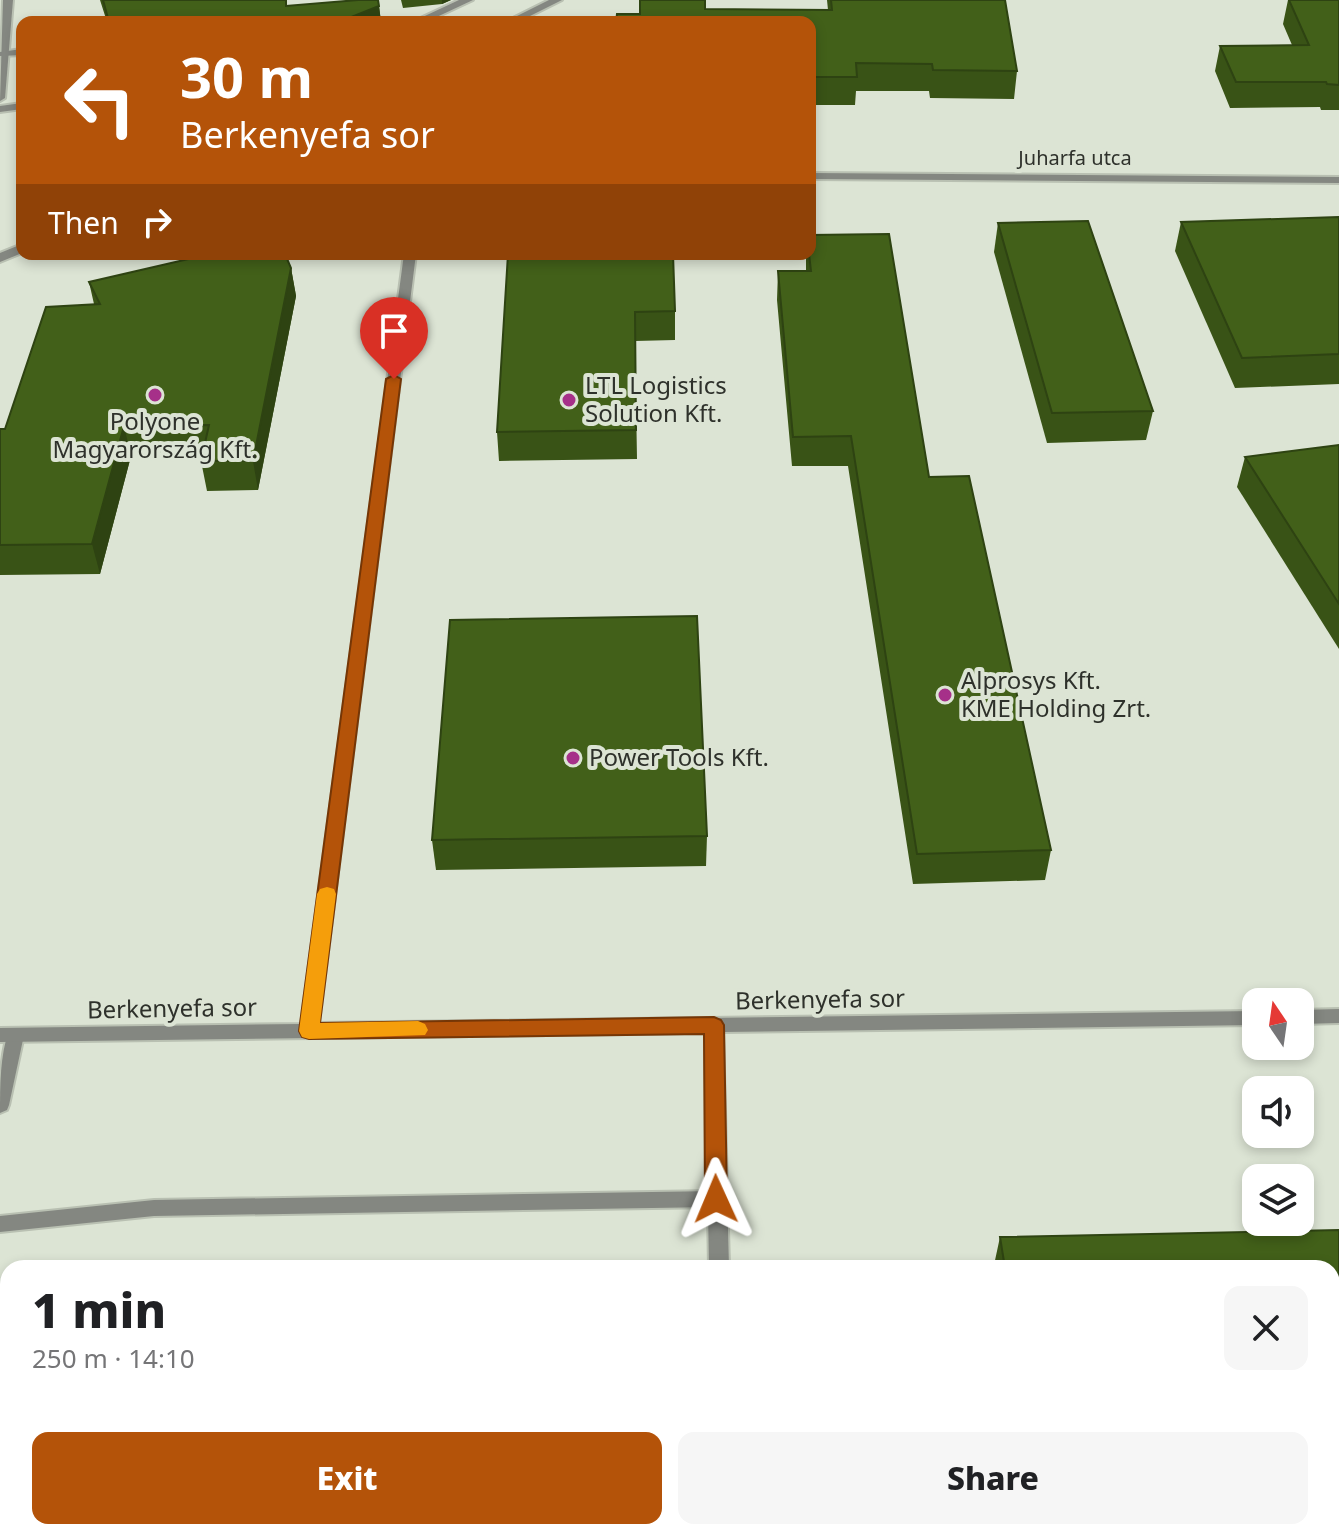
<!DOCTYPE html>
<html lang="en">
<head>
<meta charset="utf-8">
<style>
  :root { --surface:#fff; --page:#f6f6f6; --text:#202124; --muted:#757577; --accent:#b45309 }
  body { margin:0; font-family:"Noto Sans",sans-serif; background:var(--page); color:var(--text); height:100vh; display:flex; flex-direction:column; font-size:30px; white-space:nowrap }
  * { box-sizing:border-box; margin:0 }
  p { font-size:26px; color:var(--muted) }
  .icon { flex:none; width:44px; height:44px; fill:none; stroke:currentColor; stroke-width:2; stroke-linecap:round; stroke-linejoin:round }
  .map { position:relative; flex:1; overflow:hidden }
  .sheet { position:absolute; left:0px; top:1260px; width:1340px; height:280px; display:flex; flex-direction:column; background:var(--surface); border-radius:24px 24px 0 0; box-shadow:0 4px 12px #0003 }
  .sheet>* { flex:none }
  .hud { position:absolute; left:16px; top:16px; width:800px; height:244px; border-radius:16px; box-shadow:0 4px 12px #0003; background:#b45309; color:#fff; overflow:hidden }
  .needle { width:52px; rotate:347deg }
  .controls { position:absolute; left:1242px; top:988px; display:grid; gap:16px }
  .controls a { display:grid; place-items:center; width:72px; height:72px; border-radius:16px; background:var(--surface); box-shadow:0 4px 12px #0003; font-size:40px }
  .pin { position:absolute; display:grid; place-items:center; width:68px; height:68px; color:#fff; margin:-82px -34px; border-radius:50% 50% 50% 0; rotate:-45deg; box-shadow:0 0 8px #0007 }
  .pin .icon { rotate:45deg }
  .me { position:absolute; width:88px; margin:-44px; rotate:359deg; stroke-linejoin:round; filter:drop-shadow(0 0 6px #0008) }
  .turn { display:flex; align-items:center; gap:28px; height:168px; padding:0 32px; font-size:36px }
  .turn .icon { width:104px; height:104px; stroke-width:2.5 }
  .turn b { display:block; font-size:56px; line-height:68px }
  .then { display:flex; align-items:center; height:76px; padding:0 32px; background:#0003; gap:16px; font-size:30px }
  .round { display:grid; place-items:center; flex:none; width:84px; height:84px; border-radius:16px; background:var(--page) }
  .headline { display:flex; align-items:center; justify-content:space-between; height:136px; padding:0 32px }
  h1 { font-size:48px; font-weight:800; line-height:60px }
  .button { display:flex; gap:16px; margin-top:auto; padding:16px 32px }
  .button a { flex:1; height:92px; border-radius:16px; background:var(--accent); color:#fff; font-size:32px; font-weight:800; line-height:92px; text-align:center }
  .button a+a { background:var(--page); color:var(--text) }
  .map>svg:first-child { display:block }
</style>
</head>
<body>
<div class="map">
<svg width="1339" height="1540" viewBox="0 0 1339 1540">
  <rect width="100%" height="100%" fill="#dce4d4"/>
  <g fill="none" stroke-linecap="round" stroke-linejoin="round">
    <defs>
      <g id="service">
        <path d="M459,0H473L426,22H412Z"/>
        <path d="M22,49V55L0,56V52Z"/>
        <path d="M22,103V109L0,112V106Z"/>
        <path d="M15,1028L21,1030L24,1035L9,1105L7,1110L0,1113C0,1086 0,1055 9,1030Z"/>
        <path d="M716,1191L723,1193L726,1199L723,1205L716,1207L154,1216L0,1232V1216L154,1200Z"/>
        <path d="M907,1532H929L930,1540H908Z"/>
      </g>
      <g id="minor">
        <path d="M3,0H13L5,98L0,101Z"/>
        <path d="M549,0H562L518,22H505Z"/>
        <path d="M810,173L1339,177V183L810,179Z"/>
        <path d="M22,244V253L0,262V253Z"/>
        <path d="M404,254H416L319,1023L1256,1011V1025L723,1032L729,1268H709L705,1033L0,1042V1028L301,1024Z"/>
        <path d="M1339,1009V1023L1300,1024V1010Z"/>
        <path d="M716,1532H738L739,1540H717Z"/>
      </g>
    </defs>
    <use href="#service" stroke="#b9c0b2" stroke-width="4"/>
    <use href="#minor" stroke="#b9c0b2" stroke-width="4"/>
    <use href="#service" fill="#848781" fill-rule="evenodd"/>
    <use href="#minor" fill="#848781" fill-rule="evenodd"/>
  </g>
  <g fill="#395316">
    <path d="M100,0H287V6H379L381,22H107Z"/>
    <path d="M401,0H451L442,4L403,8Z"/>
    <path d="M827,0H1005L1017,71L1014,99L930,98L929,91H856L855,105H810V22L640,14L828,10Z"/>
    <path d="M1288,0H1339V110H1321L1320,107L1230,108L1215,71L1220,46L1292,45L1283,24Z"/>
    <path d="M1339,217V384L1235,388L1175,251L1181,222Z"/>
    <path d="M998,223L1153,411L1146,440L1047,443L994,252Z"/>
    <path d="M508,254L675,311V340L635,341L637,459L499,461L497,432Z"/>
    <path d="M806,254H810L929,477L1051,850L1045,880L913,884L848,466H792L777,300L778,271H806Z"/>
    <path d="M291,268L296,296L258,490L207,491L201,461L202,454L131,456L100,574L0,575V429H5L94,304L89,282Z"/>
    <path d="M1339,445V649L1237,487L1245,457Z"/>
    <path d="M707,836L706,866L436,870L432,840Z"/>
    <path d="M1339,1230V1540H1035L1033,1532H1332V1268H995L994,1265L1000,1237Z"/>
  </g>
  <g fill="#2e4312">
    <path d="M442,0H451L442,4Z"/>
    <path d="M379,6L381,22H339Z"/>
    <path d="M291,268L296,296L258,490L253,461Z"/>
    <path d="M124,426L131,456L100,574L92,544Z"/>
  </g>
  <g fill="#426019" stroke="#2e4312" stroke-width="2">
    <path d="M103,0H286V6L358,0H378L379,6L339,22H109Z"/>
    <path d="M640,0H705V9L832,10L831,0H1005L1017,71L933,70L932,64L856,63L857,77H810V22H616L617,14H640Z"/>
    <path d="M1289,0H1339V85L1327,84L1326,82H1236L1220,46L1309,45Z"/>
    <path d="M1339,217V354L1242,358L1181,222Z"/>
    <path d="M1088,221L1153,411L1052,413L998,223Z"/>
    <path d="M889,234L929,477L969,476L1051,850L917,854L851,436L793,437L778,271H811L809,254L810,235Z"/>
    <path d="M210,254H285L291,268L253,461H201L209,425L124,426L92,544L0,545V429H5L46,307L100,304L89,282Z"/>
    <path d="M508,254H673L675,311L635,312L636,430L497,432Z"/>
    <path d="M1339,445V604L1245,457Z"/>
    <path d="M697,616L707,836L432,840L450,620Z"/>
    <path d="M1339,1230V1540H1046L1045,1532H1332V1268H1005L1000,1237Z"/>
  </g>
  <path fill="#b45309" stroke="#753606" stroke-width="2" d="M394,375L401,379L320,1023L714,1017L721,1020L724,1025L727,1199L724,1205L716,1208L709,1205L705,1199L704,1034L309,1039L302,1037L299,1031L386,379Z"/>
  <path fill="#f59e0b" d="M327,887L334,889L336,894L320,1023L418,1021L425,1024L428,1030L425,1035L309,1039L302,1037L299,1031L317,894L320,889Z"/>
  <g fill="#a63089" stroke="#dce4d4" stroke-width="3">
    <circle cx="155" cy="395" r="8"/>
    <circle cx="569" cy="400" r="8"/>
    <circle cx="945" cy="695" r="8"/>
    <circle cx="573" cy="758" r="8"/>
  </g>
  <g text-anchor="middle" stroke-width="8" stroke-linejoin="round" paint-order="stroke">
    <g font-size="20" fill="#2e312b" stroke="#dce4d4">
      <text x="1075" y="165">Juharfa utca</text>
    </g>
    <g font-size="24" fill="#2e312b" stroke="#dce4d4" text-anchor="start">
      <text x="585" y="394">LTL Logistics<tspan x="585" dy="28">Solution Kft.</tspan></text>
      <text x="155" y="430" text-anchor="middle">Polyone<tspan x="155" dy="28">Magyarország Kft.</tspan></text>
      <text x="961" y="689">Alprosys Kft.<tspan x="961" dy="28">KME Holding Zrt.</tspan></text>
      <text x="589" y="766">Power Tools Kft.</text>
    </g>
    <g font-size="24" fill="#2e312b" stroke="#dce4d4">
      <text transform="translate(820 1000) rotate(-1)" y="8">Berkenyefa sor</text>
      <text transform="translate(172 1009) rotate(-1)" y="8">Berkenyefa sor</text>
    </g>
  </g>
</svg>
<div class="controls">
<a><svg class="needle" viewBox="-14 -14 28 28"><path d="M0-13l5 13h-10z" fill="#e53935"/><path d="M0 13l5-13h-10z" fill="#757577"/></svg></a>
<a><svg class="icon" aria-label="sound" viewBox="0 0 24 24"><path d="M4 9h4l5-4v14l-5-4H4zM17 9q2 3 0 6"/></svg></a>
<a><svg class="icon" aria-label="layers" viewBox="0 0 24 24"><path d="M12 4l9 5-9 5-9-5zM3 14l9 5 9-5"/></svg></a>
</div>
<div class="pin" style="left:394px;top:379px;background:#d93025"><svg class="icon" aria-label="arrive" viewBox="0 0 24 24"><path d="M6 21V4h12l-3 4 3 4H6"/></svg></div>
<svg class="me" style="left:716px;top:1199px" viewBox="-20 -20 40 40"><path d="M0-17L14 15 0 8-14 15z" fill="#b45309" stroke="#fff" stroke-width="4"/></svg>
<div class="hud">
<div class="turn"><svg class="icon" aria-label="left" viewBox="0 0 24 24"><path d="M17 20v-9H6M10 6l-5 5 5 5"/></svg><div><b>30 m</b>Berkenyefa sor</div></div>
<div class="then">Then<svg class="icon" aria-label="right" viewBox="0 0 24 24"><path d="M7 20v-9h11M14 6l5 5-5 5"/></svg></div>
</div>
<section class="sheet">
<div class="headline"><div><h1>1 min</h1><p>250 m · 14:10</p></div><a class="round"><svg class="icon" aria-label="close" viewBox="0 0 24 24"><path d="M6 6l12 12M18 6L6 18"/></svg></a></div>
<div class="button"><a>Exit</a><a>Share</a></div>
</section>
</div>
</body>
</html>
